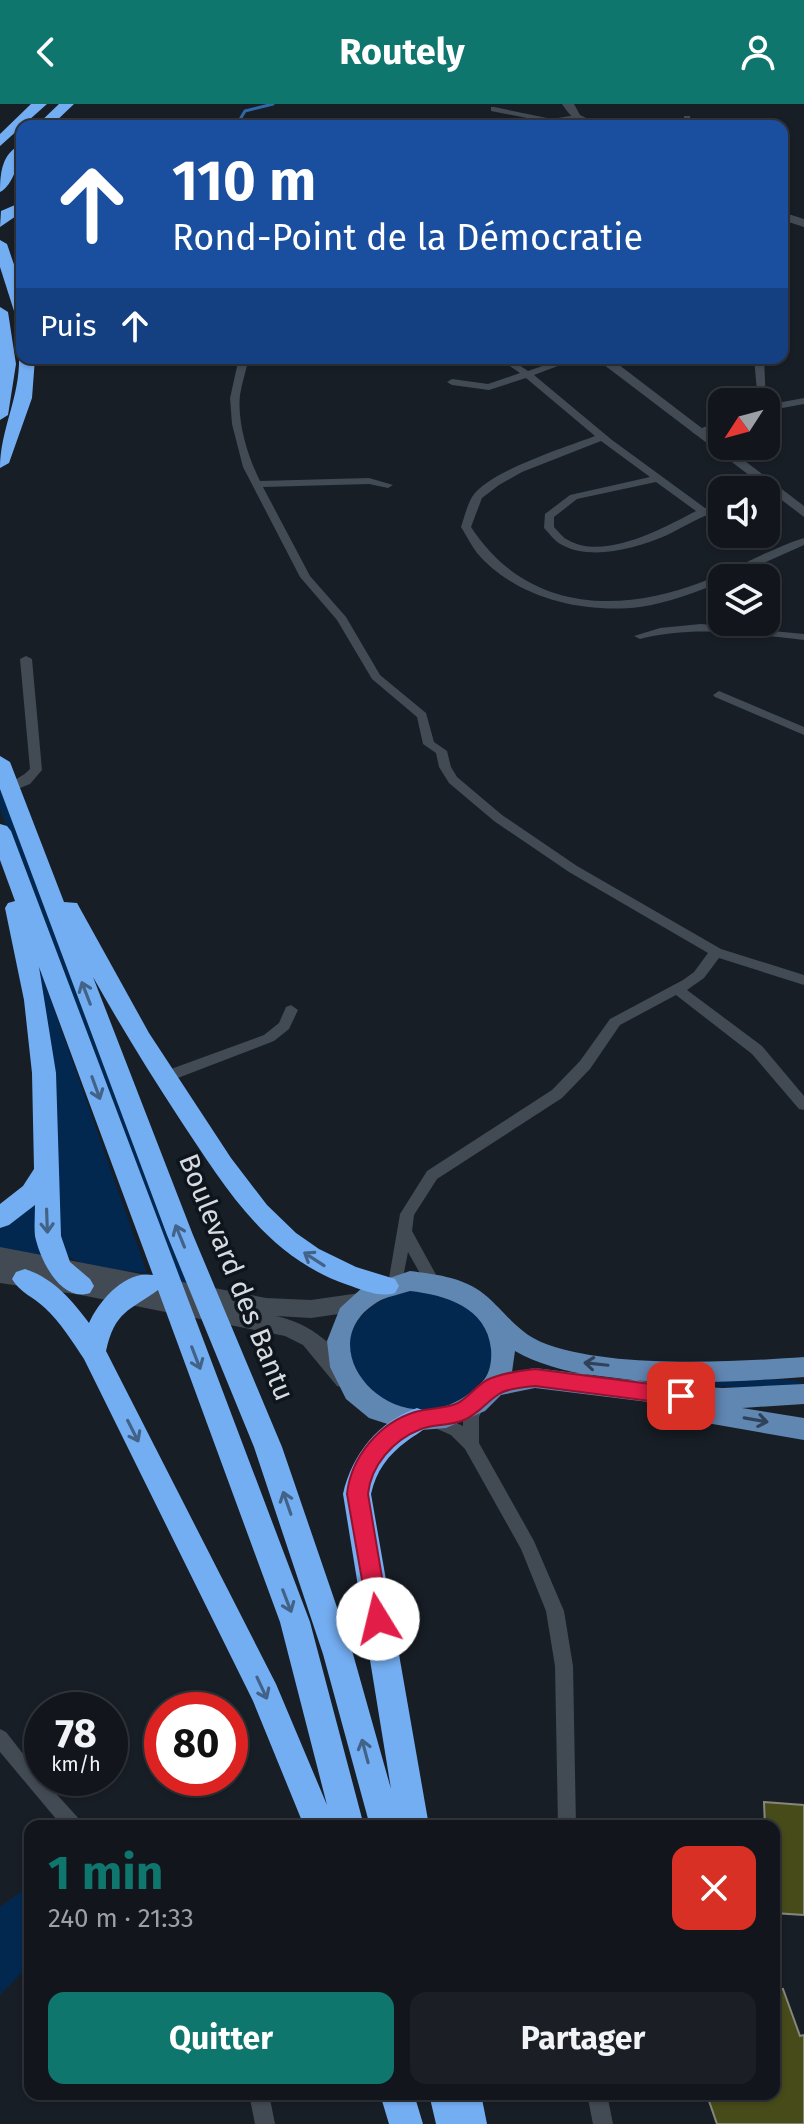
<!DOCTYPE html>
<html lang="fr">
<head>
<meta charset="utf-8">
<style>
  :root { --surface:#12161c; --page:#1b1f25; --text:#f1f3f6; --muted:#9c9fa3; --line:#31353b; --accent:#0f766e }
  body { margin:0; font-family:"Fira Sans",sans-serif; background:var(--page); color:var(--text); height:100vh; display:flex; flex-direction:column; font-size:30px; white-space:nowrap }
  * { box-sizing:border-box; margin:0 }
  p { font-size:26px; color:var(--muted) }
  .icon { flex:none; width:44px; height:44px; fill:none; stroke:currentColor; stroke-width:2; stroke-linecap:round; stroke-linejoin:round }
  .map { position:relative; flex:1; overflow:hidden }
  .panel { position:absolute; left:24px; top:1716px; width:756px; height:280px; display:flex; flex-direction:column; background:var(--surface); border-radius:16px; box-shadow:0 2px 6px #0004,0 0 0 2px var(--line) }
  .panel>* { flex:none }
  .guide { position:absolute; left:16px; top:16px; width:772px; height:244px; border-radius:16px; box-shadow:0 2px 6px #0004,0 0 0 2px var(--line); background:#1a4fa0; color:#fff; overflow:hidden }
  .needle { width:52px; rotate:234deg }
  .buttons { position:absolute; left:708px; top:284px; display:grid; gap:16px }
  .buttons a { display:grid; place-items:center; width:72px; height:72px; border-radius:16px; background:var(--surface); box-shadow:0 2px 6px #0004,0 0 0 2px var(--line); font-size:40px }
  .speed { position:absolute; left:24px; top:1588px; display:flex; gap:16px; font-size:40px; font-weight:700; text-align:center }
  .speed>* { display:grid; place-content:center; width:104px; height:104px; border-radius:50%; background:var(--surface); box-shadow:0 2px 6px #0004,0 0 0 2px var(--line); line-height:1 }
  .speed small { font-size:20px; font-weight:400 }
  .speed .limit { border:12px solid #d22; background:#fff; color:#111 }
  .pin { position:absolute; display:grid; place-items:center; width:68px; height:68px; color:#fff; margin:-34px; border-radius:16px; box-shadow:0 4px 12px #0006 }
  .me { position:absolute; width:88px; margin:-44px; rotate:351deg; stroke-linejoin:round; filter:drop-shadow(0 0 6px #0008) }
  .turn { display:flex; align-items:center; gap:28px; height:168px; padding:0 24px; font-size:36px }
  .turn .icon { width:104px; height:104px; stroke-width:2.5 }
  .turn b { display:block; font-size:56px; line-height:68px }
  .then { display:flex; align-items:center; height:76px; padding:0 24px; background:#0003; gap:16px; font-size:30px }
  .round { display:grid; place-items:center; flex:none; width:84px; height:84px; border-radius:16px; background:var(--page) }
  .summary { display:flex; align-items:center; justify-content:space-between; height:136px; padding:0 24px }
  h1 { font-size:48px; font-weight:700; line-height:60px; color:var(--accent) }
  .button { display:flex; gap:16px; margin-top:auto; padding:16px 24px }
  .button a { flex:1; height:92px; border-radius:16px; background:var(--accent); color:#fff; font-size:32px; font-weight:700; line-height:92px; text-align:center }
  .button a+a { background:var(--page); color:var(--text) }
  header { display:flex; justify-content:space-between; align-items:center; height:104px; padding:0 24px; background:var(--accent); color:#fff; font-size:36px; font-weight:700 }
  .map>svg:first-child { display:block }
</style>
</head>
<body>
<header><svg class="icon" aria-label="back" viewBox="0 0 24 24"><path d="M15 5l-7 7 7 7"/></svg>Routely<svg class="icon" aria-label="person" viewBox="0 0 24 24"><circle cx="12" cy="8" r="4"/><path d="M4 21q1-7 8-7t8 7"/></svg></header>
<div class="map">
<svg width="804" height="2020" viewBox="0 0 804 2020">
  <rect width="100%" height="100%" fill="#181e26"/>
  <g fill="#022850">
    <path d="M0,681L192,1186L178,1183L0,705Z"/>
    <path d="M30,837L147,1169C118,1165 78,1167 59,1143Z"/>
    <path d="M40,1087L45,1153L0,1145V1120Z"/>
    <path d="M411,1186C424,1188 441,1187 453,1192C459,1195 466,1203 472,1207C501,1233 500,1264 470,1289C393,1355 277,1219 411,1186Z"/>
    <path d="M608,1273L794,1276L804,1280L747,1284Z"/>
    <path d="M30,1781V1860L0,1891V1803Z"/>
  </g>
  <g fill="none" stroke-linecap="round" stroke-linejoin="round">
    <path stroke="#2f68a7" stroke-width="3" d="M236,22L245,7L273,0"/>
  </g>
  <g fill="#474b19" stroke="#86877b" stroke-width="2">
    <path d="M764,1698L804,1701V1811L774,1809V1722H765Z"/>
    <path d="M783,1885L800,1932L804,1931V2020H717L709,1997L715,1996L714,1990H774V1887Z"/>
  </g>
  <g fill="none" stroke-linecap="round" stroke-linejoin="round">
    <g fill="#424a53" fill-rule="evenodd">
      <path d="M494,3L552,15L576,11L580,13L552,19L491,7V3Z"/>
      <path d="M684,12H690L691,22H683Z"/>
      <path d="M239,254H249C246,266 242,279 240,291C237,318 248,353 260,377L369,374L393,381L388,384L369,380L263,383L310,472L346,513L380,571L426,609L434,638L447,647L451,663L457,673L502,711L577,762L721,845L804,871V881L719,854L704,874L687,886L762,942L804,992V1006L799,1005L752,950L676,891L620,921L590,965L562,994L437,1075L414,1111L412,1127L440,1178L437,1182L432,1184L427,1182L408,1148L401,1184L396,1186L391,1184L388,1180L400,1110L427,1067L552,986L580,957L610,915L683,876L694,868L708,849L569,768L494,717L449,679L439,663L436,649L423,640L417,613L372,575L337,516L300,473L243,363L232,320L230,294Z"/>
      <path d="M498,254H509L528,267L565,254H579L534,271L612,336L705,404L722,401V407C700,411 685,423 665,432C636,444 592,457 562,441C555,438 549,429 544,424L545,410L570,391L650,373L601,337L522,368L499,381L482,394L471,423C525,506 616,511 702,478C736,465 769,445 804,434V441L730,474H722V478C696,488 668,499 640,503C584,510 515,494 477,449C471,441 466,431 461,423C464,414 467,402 472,393C487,368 566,343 595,332L526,274L489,286L452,281L447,278L452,275L488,280L520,269ZM656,378L696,407C664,424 604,457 568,436C563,434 558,427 554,423V413L577,395Z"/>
      <path d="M754,254H764L766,300V298H758Z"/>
      <path d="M804,294V300L766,307V301Z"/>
      <path d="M722,316V322L697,331L692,328Z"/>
      <path d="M779,387L783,388V392L766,397V391Z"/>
      <path d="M701,520L804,530V536C748,530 695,521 640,535L634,532L660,524Z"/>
      <path d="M26,552L32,555L42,666L30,680L10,688L4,684C11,676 22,674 30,665L20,555Z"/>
      <path d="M719,587L804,623V631L715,593L713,591Z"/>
      <path d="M291,901L298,906L289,925L274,937L170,977H160L158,973L160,969L264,931L279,919L286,903Z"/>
      <path d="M478,1291L484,1293L486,1298L479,1313V1339L534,1437L564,1507L573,1562L576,1722H558L555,1562L546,1507L521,1445L465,1345L451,1331L428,1321L426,1316L428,1311L434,1309L463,1322V1313L472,1293Z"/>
      <path d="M0,1625L6,1628L42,1674L80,1716L83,1722H62L0,1648Z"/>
      <path d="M249,1990H269L275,2020H255Z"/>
      <path d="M587,1990H607L613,2020H593Z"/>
    </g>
    <g fill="#424a53" fill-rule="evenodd">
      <path d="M562,0H574L580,11L603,22C582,22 573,17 562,0Z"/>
      <path d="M782,108L804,115V123L782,116Z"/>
      <path d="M595,254H610L804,402V413Z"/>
      <path d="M0,1143L266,1194L311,1196L360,1189L368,1192L371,1198L368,1204L360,1207L311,1214L276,1212C310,1219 340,1243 356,1275L353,1282L345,1284L337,1282L303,1241L285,1232L81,1191L0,1179V1161L19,1164L0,1161Z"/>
    </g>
    <path fill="#6086b2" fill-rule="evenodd" d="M410,1167C434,1170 460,1173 480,1187C502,1203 515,1227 541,1238C606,1265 733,1258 804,1253V1273C724,1279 586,1288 515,1247L512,1268L535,1264L681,1282L723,1284L804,1280V1300L742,1304L804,1314V1336L684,1315L675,1311L673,1301L535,1284L501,1291L485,1307L446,1324L409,1327L369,1314L346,1295L330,1263L327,1237L340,1204L363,1183ZM410,1187C445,1191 487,1203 491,1245C492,1257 490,1270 482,1278C405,1359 296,1242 381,1196C390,1192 401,1190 410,1187Z"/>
    <g fill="#74aef2" fill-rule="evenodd">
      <path d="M31,0H47L0,42V30Z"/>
      <path d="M59,0H74L51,22H36Z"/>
      <path d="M22,40C22,53 12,83 0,88C0,68 2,49 22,40Z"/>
      <path d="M22,98V108L0,123L1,107Z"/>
      <path d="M0,136L7,140L22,184V212L14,207L0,163Z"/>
      <path d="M0,203L8,208L16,260L8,311L0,316Z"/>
      <path d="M22,250V254H35L32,294L9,359L0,364C0,326 20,293 19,254Z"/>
      <path d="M0,652L10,658L64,798L77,799L149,929L231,1054L267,1101L296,1129L319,1145L356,1163L395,1175L399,1182L395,1189C380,1194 363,1186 348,1181C266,1153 225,1083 179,1014C149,968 120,921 93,873L193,1131L282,1343L353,1550L391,1685L343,1390C352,1350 378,1318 417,1304L427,1308L431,1316C425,1327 416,1330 407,1337C388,1351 376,1367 371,1390L429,1722H370L323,1550L254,1343L167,1131L0,685Z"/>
      <path d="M0,720L7,722L11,727L310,1518L364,1722H304L253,1597L84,1255C72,1237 61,1219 45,1204C35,1194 19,1188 12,1175L16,1168L25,1165C53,1174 72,1196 89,1219C99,1197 125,1166 153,1171L39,863L56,969L61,1132L70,1158L90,1175L94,1182L90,1189C61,1199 40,1156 35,1132C34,1122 35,1111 35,1101L9,1121L0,1124V1100L23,1082L34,1065L32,969L24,896L5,804L8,799L15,797L0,756ZM158,1186L280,1518L327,1701L276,1580L106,1247C115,1207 129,1207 158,1186Z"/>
      <path d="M380,1990H414L423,2020H389Z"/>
      <path d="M429,1990H481L487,2020H436Z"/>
    </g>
  </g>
  <defs><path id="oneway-shaft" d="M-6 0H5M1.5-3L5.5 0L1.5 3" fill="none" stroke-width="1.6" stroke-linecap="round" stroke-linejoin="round" transform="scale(2)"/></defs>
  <g stroke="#426288">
    <use href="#oneway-shaft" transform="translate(86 889) rotate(-111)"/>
    <use href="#oneway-shaft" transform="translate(96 984) rotate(70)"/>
    <use href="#oneway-shaft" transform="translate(47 1117) rotate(88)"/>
    <use href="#oneway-shaft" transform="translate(180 1132) rotate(-112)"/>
    <use href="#oneway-shaft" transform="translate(314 1155) rotate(-147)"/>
    <use href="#oneway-shaft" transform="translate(196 1254) rotate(69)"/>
    <use href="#oneway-shaft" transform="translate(133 1327) rotate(63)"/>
    <use href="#oneway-shaft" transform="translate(287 1399) rotate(-109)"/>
    <use href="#oneway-shaft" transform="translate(287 1497) rotate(69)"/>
    <use href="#oneway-shaft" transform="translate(262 1584) rotate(65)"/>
    <use href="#oneway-shaft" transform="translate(365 1647) rotate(-105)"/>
  </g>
  <g stroke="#2f4259">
    <use href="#oneway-shaft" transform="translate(596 1260) rotate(-174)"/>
    <use href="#oneway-shaft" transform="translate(756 1316) rotate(10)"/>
  </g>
  <path fill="#e11d48" stroke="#92132f" stroke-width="2" d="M535,1265L681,1284L689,1286L692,1292L689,1298L681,1301L535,1282C524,1283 508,1284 499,1290C486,1298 480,1309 464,1316C450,1322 434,1320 421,1325C393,1336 371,1361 368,1390L389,1515L386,1522L378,1525L370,1522L347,1390C351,1353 379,1319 415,1308C429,1304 445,1305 458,1299C469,1293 476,1282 487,1276C501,1269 520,1267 535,1265Z"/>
  <g text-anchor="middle" stroke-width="7" stroke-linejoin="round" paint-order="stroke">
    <g font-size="28" fill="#d7dbe1" stroke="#0f151d">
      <text transform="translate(237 1173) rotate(68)" y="10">Boulevard des Bantu</text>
    </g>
  </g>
</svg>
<div class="buttons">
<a><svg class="needle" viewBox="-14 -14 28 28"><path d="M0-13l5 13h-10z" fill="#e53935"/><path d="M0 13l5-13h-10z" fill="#9c9fa3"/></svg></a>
<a><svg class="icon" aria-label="sound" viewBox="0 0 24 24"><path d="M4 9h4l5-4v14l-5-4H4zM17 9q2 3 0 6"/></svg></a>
<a><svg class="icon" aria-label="layers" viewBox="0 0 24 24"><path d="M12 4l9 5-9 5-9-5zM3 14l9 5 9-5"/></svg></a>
</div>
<div class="speed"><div>78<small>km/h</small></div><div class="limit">80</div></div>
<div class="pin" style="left:681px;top:1292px;background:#d93025"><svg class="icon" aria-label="arrive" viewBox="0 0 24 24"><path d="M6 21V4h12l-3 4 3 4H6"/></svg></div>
<svg class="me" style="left:378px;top:1515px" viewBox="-20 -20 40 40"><circle r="19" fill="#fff"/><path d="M0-13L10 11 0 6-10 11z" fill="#e11d48"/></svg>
<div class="guide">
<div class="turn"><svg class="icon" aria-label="ahead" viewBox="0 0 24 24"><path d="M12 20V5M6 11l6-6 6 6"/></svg><div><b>110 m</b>Rond-Point de la Démocratie</div></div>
<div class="then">Puis<svg class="icon" aria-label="ahead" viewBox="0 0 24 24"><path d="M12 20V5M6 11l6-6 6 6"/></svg></div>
</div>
<section class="panel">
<div class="summary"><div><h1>1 min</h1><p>240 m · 21:33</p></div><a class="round" style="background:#d93025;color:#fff"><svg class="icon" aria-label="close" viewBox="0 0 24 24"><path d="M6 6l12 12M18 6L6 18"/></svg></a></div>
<div class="button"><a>Quitter</a><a>Partager</a></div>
</section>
</div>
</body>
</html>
